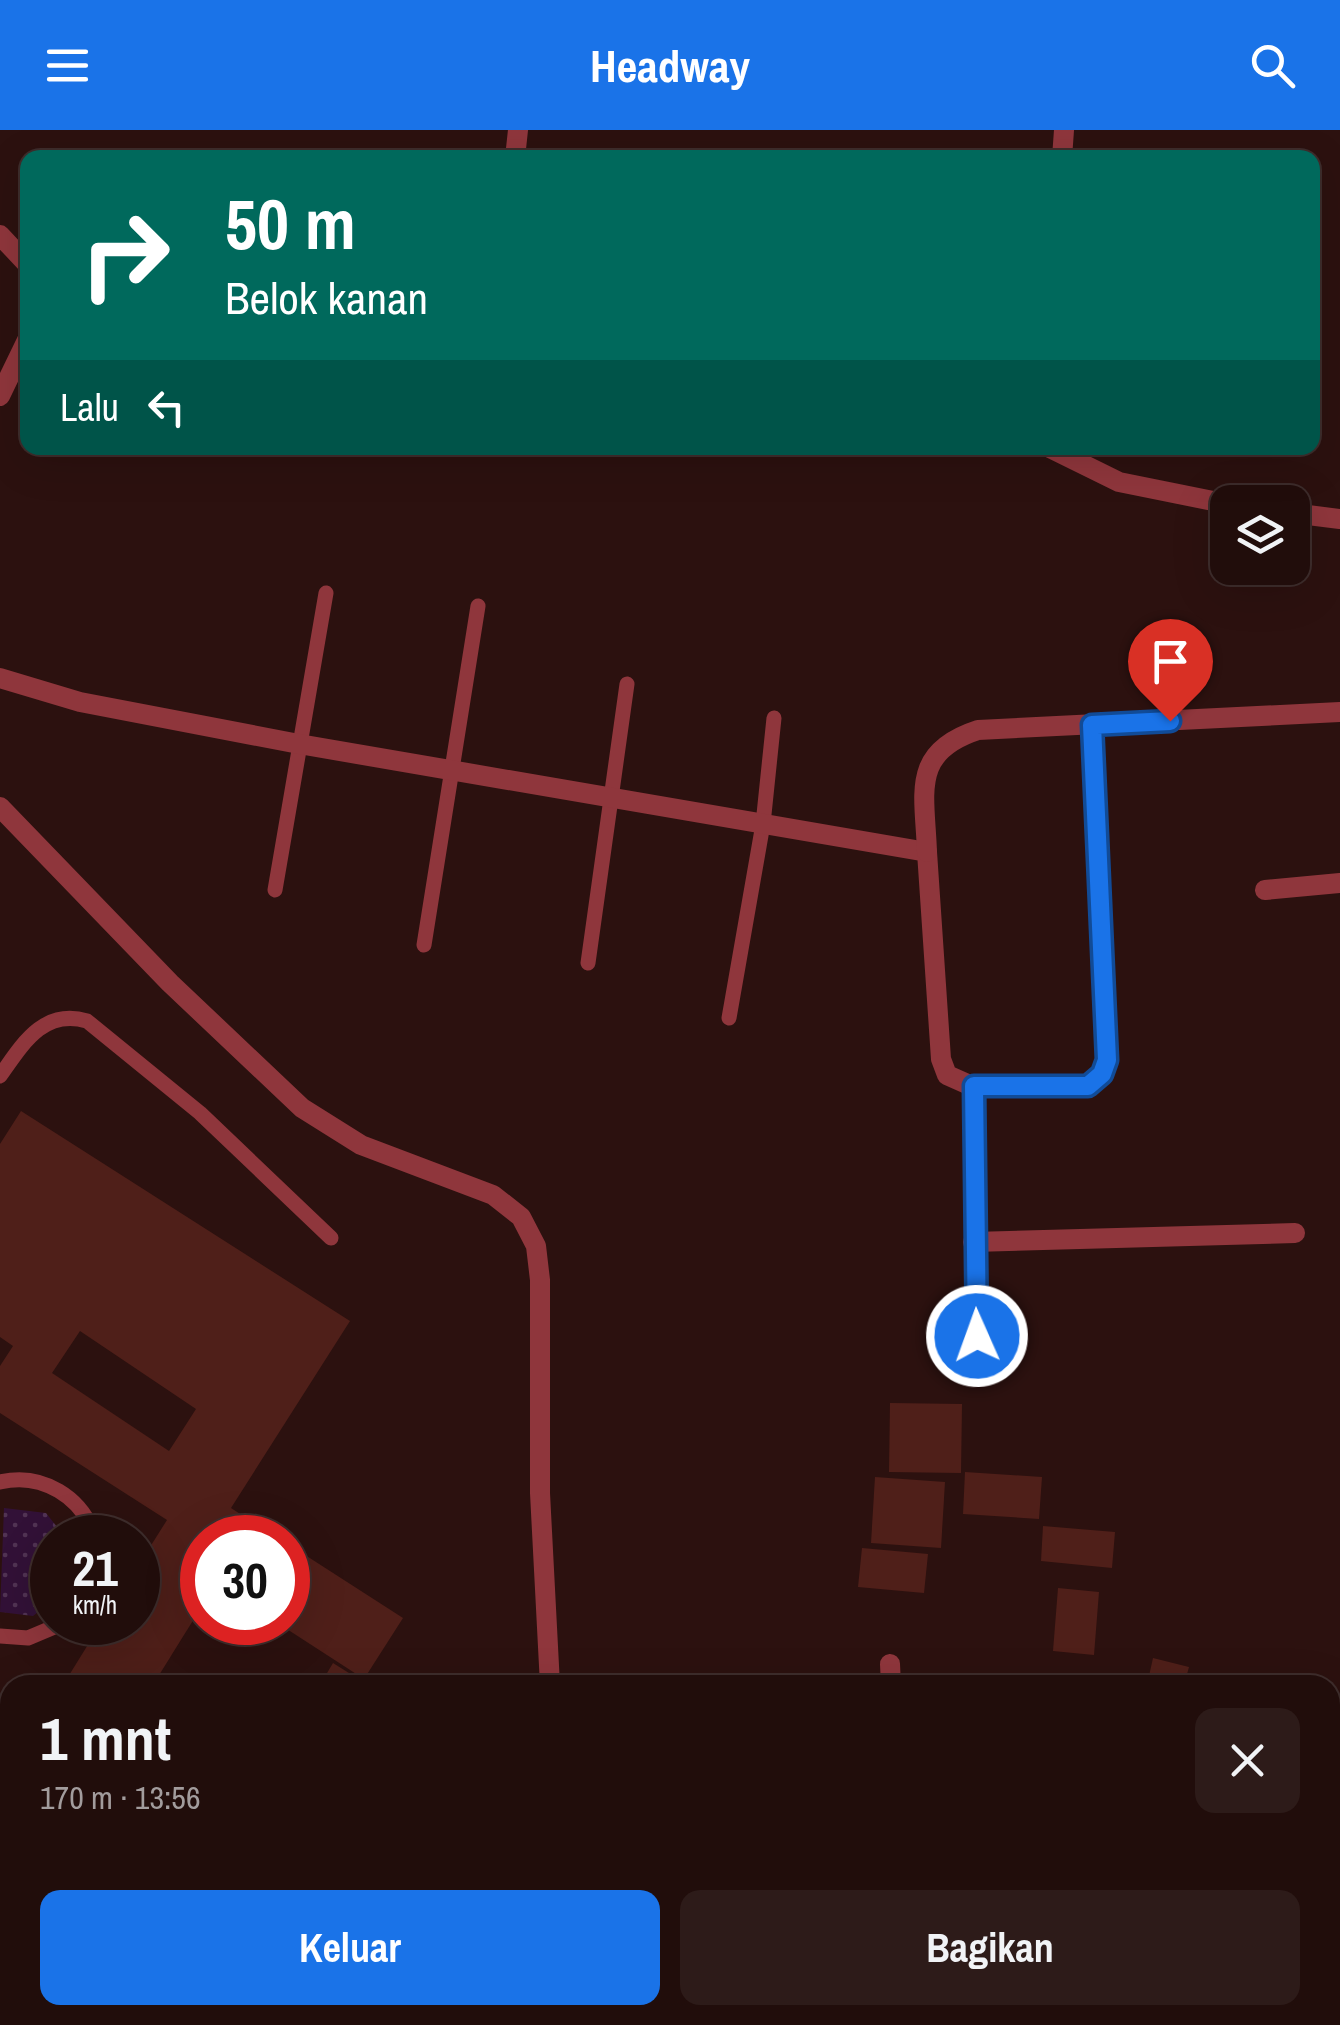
<!DOCTYPE html>
<html lang="id">
<head>
<meta charset="utf-8">
<style>
  :root { --surface:#210d0b; --page:#2d1b19; --text:#f1f3f6; --muted:#a29c9d; --line:#3e2d2c; --accent:#1a73e8 }
  body { margin:0; font-family:"Archivo Narrow",sans-serif; background:var(--page); color:var(--text); height:100vh; display:flex; flex-direction:column; font-size:38px; white-space:nowrap }
  * { box-sizing:border-box; margin:0 }
  p { font-size:32px; color:var(--muted) }
  .icon { flex:none; width:55px; height:55px; fill:none; stroke:currentColor; stroke-width:2; stroke-linecap:round; stroke-linejoin:round }
  .map { position:relative; flex:1; overflow:hidden }
  .sheet { position:absolute; left:0px; top:1545px; width:1340px; height:350px; display:flex; flex-direction:column; background:var(--surface); border-radius:30px 30px 0 0; box-shadow:0 10px 40px #0002,0 0 0 2px var(--line) }
  .sheet>* { flex:none }
  .hud { position:absolute; left:20px; top:20px; width:1300px; height:305px; border-radius:20px; box-shadow:0 10px 40px #0002,0 0 0 2px var(--line); background:#00695c; color:#fff; overflow:hidden }
  .fabs { position:absolute; left:1210px; top:355px; display:grid; gap:20px }
  .fabs a { display:grid; place-items:center; width:100px; height:100px; border-radius:20px; background:var(--surface); box-shadow:0 10px 40px #0002,0 0 0 2px var(--line); font-size:50px }
  .speed { position:absolute; left:30px; top:1385px; display:flex; gap:20px; font-size:50px; font-weight:700; text-align:center }
  .speed>* { display:grid; place-content:center; width:130px; height:130px; border-radius:50%; background:var(--surface); box-shadow:0 10px 40px #0002,0 0 0 2px var(--line); line-height:1 }
  .speed small { font-size:25px; font-weight:400 }
  .speed .limit { border:15px solid #d22; background:#fff; color:#111 }
  .pin { position:absolute; display:grid; place-items:center; width:85px; height:85px; color:#fff; margin:-102px -42px; border-radius:50% 50% 50% 0; rotate:-45deg; box-shadow:0 0 10px #0007 }
  .pin .icon { rotate:45deg }
  .me { position:absolute; width:110px; margin:-55px; rotate:358deg; stroke-linejoin:round; filter:drop-shadow(0 0 8px #0008) }
  .turn { display:flex; align-items:center; gap:35px; height:210px; padding:0 40px; font-size:45px }
  .turn .icon { width:130px; height:130px; stroke-width:2.5 }
  .turn b { display:block; font-size:70px; line-height:85px }
  .then { display:flex; align-items:center; height:95px; padding:0 40px; background:#0003; gap:20px; font-size:38px }
  .round { display:grid; place-items:center; flex:none; width:105px; height:105px; border-radius:20px; background:var(--page) }
  .head { display:flex; align-items:center; justify-content:space-between; height:170px; padding:0 40px }
  h1 { font-size:60px; font-weight:800; line-height:75px }
  .cta { display:flex; gap:20px; margin-top:auto; padding:20px 40px }
  .cta a { flex:1; height:115px; border-radius:20px; background:var(--accent); color:#fff; font-size:40px; font-weight:800; line-height:115px; text-align:center }
  .cta a+a { background:var(--page); color:var(--text) }
  header { display:flex; justify-content:space-between; align-items:center; height:130px; padding:0 40px; background:var(--accent); color:#fff; font-size:45px; font-weight:800 }
  .map>svg:first-child { display:block }
</style>
</head>
<body>
<header><svg class="icon" aria-label="menu" viewBox="0 0 24 24"><path d="M4 6h16M4 12h16M4 18h16"/></svg>Headway<svg class="icon" aria-label="search" viewBox="0 0 24 24"><circle cx="10" cy="10" r="6"/><path d="M15 15l6 6"/></svg></header>
<div class="map">
<svg width="1340" height="1895" viewBox="0 0 1340 1895">
  <defs>
    <pattern id="grass-dots" width="8" height="8" patternUnits="userSpaceOnUse" patternTransform="scale(2.5)"><rect width="8" height="8" fill="#321137"/><path d="M2 2h.1M6 6h.1" fill="none" stroke="#513353" stroke-width="1.8" stroke-linecap="round"/></pattern>
  </defs>
  <rect width="100%" height="100%" fill="#2c110f"/>
  <path fill="url(#grass-dots)" d="M4,1378L46,1383L65,1407L52,1408V1471L33,1486L0,1482Z"/>
  <g fill="#4f1f19" fill-rule="evenodd">
    <path d="M21,981L350,1191L231,1378L277,1408H202V1476L156,1550L165,1555H63L102,1492H138V1436L167,1390L0,1283V1236L13,1216L0,1207V1014ZM80,1201L196,1279L169,1321L52,1243Z"/>
    <path d="M890,1273L962,1274L961,1343L889,1342Z"/>
    <path d="M965,1342L1042,1347L1039,1389L963,1384Z"/>
    <path d="M875,1347L945,1352L941,1418L871,1413Z"/>
    <path d="M1043,1396L1115,1402L1112,1438L1041,1431Z"/>
    <path d="M288,1414L403,1488L364,1549L276,1492H288Z"/>
    <path d="M862,1418L928,1424L924,1463L858,1457Z"/>
    <path d="M1058,1458L1099,1462L1094,1525L1053,1521Z"/>
    <path d="M1153,1528L1189,1537L1184,1555H1147Z"/>
    <path d="M333,1533L368,1555H320Z"/>
    <path d="M1330,1713L1340,1714L1339,1743L1330,1741Z"/>
    <path d="M1330,1770H1340V1807L1330,1806Z"/>
    <rect x="1330" y="1821" width="10" height="38"/>
    <path d="M114,1885H299L297,1895H112Z"/>
    <path d="M902,1885H957L956,1895H900Z"/>
    <path d="M993,1885H1023L1019,1895Z"/>
    <path d="M1052,1885H1077L1076,1895H1051Z"/>
    <path d="M1278,1885L1309,1886V1895H1278Z"/>
    <rect x="1234" y="1887" width="37" height="8"/>
  </g>
  <g fill="none" stroke-linecap="round" stroke-linejoin="round">
    <g stroke="#8f363c" stroke-width="15">
      <path d="M275,760L326,463"/>
      <path d="M424,815L478,476"/>
      <path d="M588,833L627,554"/>
      <path d="M729,888L763,694L774,588"/>
      <path d="M0,946C22,915 43,878 87,891L200,983L331,1108"/>
      <path d="M0,1352C42,1342 83,1367 95,1408"/>
      <path d="M0,1506L28,1508L66,1492"/>
      <path d="M0,1644L10,1651"/>
      <path d="M365,1885L366,1895"/>
      <path d="M79,1895L81,1885"/>
    </g>
    <g stroke="#8f363c" stroke-width="20">
      <path d="M515,28L518,0"/>
      <path d="M1062,28L1064,0"/>
      <path d="M0,105L28,135"/>
      <path d="M0,266L28,208"/>
      <path d="M1050,318L1119,352L1228,374"/>
      <path d="M1292,383L1340,389"/>
      <path d="M0,548L80,572L299,614L927,722L941,929L947,945L974,957L977,1206"/>
      <path d="M0,677L170,853L302,978L361,1015L493,1065L521,1087L536,1116L540,1150V1363L550,1555"/>
      <path d="M927,722C925,663 910,622 978,600L1340,582"/>
      <path d="M1265,760L1340,753"/>
      <path d="M974,957L1088,956L1103,945L1107,930L1092,595"/>
      <path d="M973,1112L1295,1103"/>
      <path d="M890,1534L891,1555"/>
      <path d="M573,1885L574,1895"/>
      <path d="M1217,1885V1895"/>
      <path d="M893,1895V1885"/>
    </g>
  </g>
  <g fill="none" stroke-linecap="round" stroke-linejoin="round">
    <defs>
      <path id="route" d="M977,1206L974,956H1088L1102,944L1107,930L1092,595L1170,591"/>
    </defs>
    <use href="#route" stroke="#114b97" stroke-width="25"/>
    <use href="#route" stroke="#1a73e8" stroke-width="18"/>
  </g>
</svg>
<div class="fabs">
<a><svg class="icon" aria-label="layers" viewBox="0 0 24 24"><path d="M12 4l9 5-9 5-9-5zM3 14l9 5 9-5"/></svg></a>
</div>
<div class="speed"><div>21<small>km/h</small></div><div class="limit">30</div></div>
<div class="pin" style="left:1170px;top:591px;background:#d93025"><svg class="icon" aria-label="arrive" viewBox="0 0 24 24"><path d="M6 21V4h12l-3 4 3 4H6"/></svg></div>
<svg class="me" style="left:977px;top:1206px" viewBox="-20 -20 40 40"><circle r="17" fill="#1a73e8" stroke="#fff" stroke-width="3"/><path d="M0-11L8 9 0 5-8 9z" fill="#fff"/></svg>
<div class="hud">
<div class="turn"><svg class="icon" aria-label="right" viewBox="0 0 24 24"><path d="M7 20v-9h11M14 6l5 5-5 5"/></svg><div><b>50 m</b>Belok kanan</div></div>
<div class="then">Lalu<svg class="icon" aria-label="left" viewBox="0 0 24 24"><path d="M17 20v-9H6M10 6l-5 5 5 5"/></svg></div>
</div>
<section class="sheet">
<div class="head"><div><h1>1 mnt</h1><p>170 m · 13:56</p></div><a class="round"><svg class="icon" aria-label="close" viewBox="0 0 24 24"><path d="M6 6l12 12M18 6L6 18"/></svg></a></div>
<div class="cta"><a>Keluar</a><a>Bagikan</a></div>
</section>
</div>
</body>
</html>
